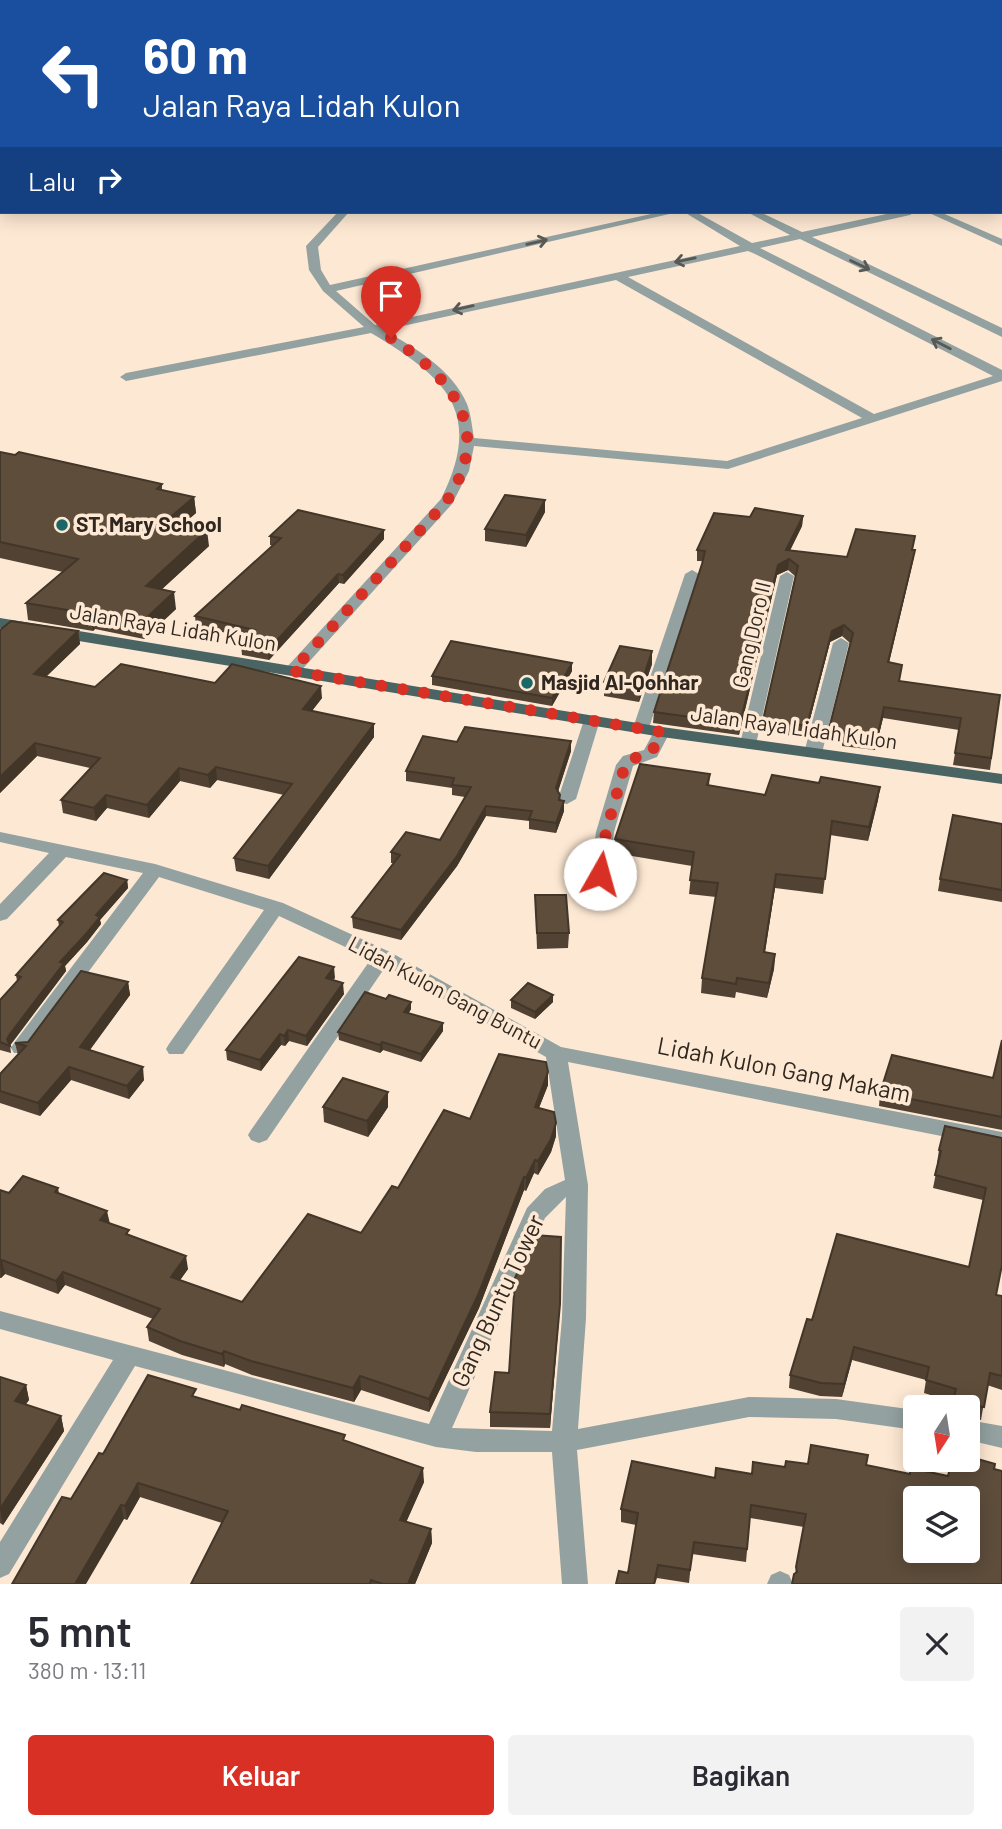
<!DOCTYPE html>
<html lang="id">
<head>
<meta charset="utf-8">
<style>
  :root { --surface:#fff; --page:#f2f2f3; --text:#2b2b33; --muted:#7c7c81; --accent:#d93025 }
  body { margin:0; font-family:Barlow,sans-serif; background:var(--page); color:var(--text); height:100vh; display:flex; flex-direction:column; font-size:26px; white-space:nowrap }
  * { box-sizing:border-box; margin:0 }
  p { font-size:23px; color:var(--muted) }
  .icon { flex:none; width:38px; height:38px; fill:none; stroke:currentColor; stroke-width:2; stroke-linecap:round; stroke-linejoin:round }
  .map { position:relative; height:1584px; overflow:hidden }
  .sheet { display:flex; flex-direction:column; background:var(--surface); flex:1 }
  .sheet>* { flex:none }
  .top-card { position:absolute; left:0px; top:0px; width:1003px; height:214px; box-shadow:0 4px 18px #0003; background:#1a4fa0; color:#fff; overflow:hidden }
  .needle { width:46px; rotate:192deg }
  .controls { position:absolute; left:903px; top:1395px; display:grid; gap:14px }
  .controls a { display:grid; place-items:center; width:77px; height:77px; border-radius:7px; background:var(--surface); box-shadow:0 4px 18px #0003; font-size:35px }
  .pin { position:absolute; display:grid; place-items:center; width:60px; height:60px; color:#fff; margin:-72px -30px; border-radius:50% 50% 50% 0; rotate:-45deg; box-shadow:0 0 7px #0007 }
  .pin .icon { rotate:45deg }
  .me { position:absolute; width:77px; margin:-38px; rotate:7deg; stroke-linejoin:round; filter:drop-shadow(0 0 5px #0008) }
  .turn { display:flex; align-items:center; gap:24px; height:147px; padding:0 28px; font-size:32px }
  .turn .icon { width:91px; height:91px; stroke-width:2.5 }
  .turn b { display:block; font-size:49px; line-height:60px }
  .then { display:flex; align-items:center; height:66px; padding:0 28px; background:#0003; gap:14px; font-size:26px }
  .round { display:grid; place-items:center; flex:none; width:74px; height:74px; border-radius:7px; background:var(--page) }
  .headline { display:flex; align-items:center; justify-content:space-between; height:119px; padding:0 28px }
  h1 { font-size:42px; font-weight:600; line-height:52px }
  .button { display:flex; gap:14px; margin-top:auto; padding:14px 28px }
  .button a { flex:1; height:80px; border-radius:7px; background:var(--accent); color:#fff; font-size:28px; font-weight:600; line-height:80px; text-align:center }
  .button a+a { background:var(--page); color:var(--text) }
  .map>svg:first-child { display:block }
</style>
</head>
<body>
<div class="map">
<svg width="1002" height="1584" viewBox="0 0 1002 1584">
  <rect width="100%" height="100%" fill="#fde8d3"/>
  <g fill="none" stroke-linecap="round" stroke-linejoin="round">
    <g fill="#93a1a1" fill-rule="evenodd">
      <path d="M461,0H471L460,2Z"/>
      <path d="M486,0H496L485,2Z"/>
      <path d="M603,0H613L602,2Z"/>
      <path d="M976,0H1000L1002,2H977Z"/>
      <rect x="1001" y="53" width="1" height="6"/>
      <rect x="1001" y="84" width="1" height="6"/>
      <path d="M1002,139V146H1001V139Z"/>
      <rect x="1001" y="190" width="1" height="6"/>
      <path d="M338,212H349L318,247L321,270L330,285L660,212H678L336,291L375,325L740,246L684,212H696L752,243L790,235L747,212H760L802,232L896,212H915L910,215L812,237L1002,328V337L800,239L760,248L1002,370V381L728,469L474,446L469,471L452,504L298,674H286L284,671L286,668L441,499C485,411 445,377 371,333L126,381L120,377L126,373L364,327L323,291L309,270L306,246ZM748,251L755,254L993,376L874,414L628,277ZM616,280L862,418L727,461L474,438C472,427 471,414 467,404C452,369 415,348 384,330Z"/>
      <path d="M927,212H940L1002,239V246Z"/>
      <path d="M692,570L699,574L649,728L641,733L635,732L633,728L685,574Z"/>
      <path d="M787,572L794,576L756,744L748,749L740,744L780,576Z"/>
      <path d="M841,638L849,643L822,753L819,757H807L804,753L833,643Z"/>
      <path d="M592,715L600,720L576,799L567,804L561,803L558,799L584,720Z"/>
      <path d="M662,727L670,732L657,757L633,766L614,832L609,874L600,880L593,878L591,874L596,832L616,765L623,756L644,750L656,728Z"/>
      <path d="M0,832L155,864L283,903L390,952L561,1047L1002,1132V1148L568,1062L588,1185L586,1318L578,1429L749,1397L836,1399L915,1410V1430L836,1419L749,1417L577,1450L588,1584H562L552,1452H476L436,1447L135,1366L9,1574L0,1578V1542L113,1360L0,1329V1311L429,1424L527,1208L545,1189L565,1180L546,1057L386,966L267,1140L259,1143L251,1140L248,1135L251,1130L371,959L279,916L183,1054H169L166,1049L169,1044L264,910L159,877L28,1053H14L11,1048L14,1043L143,873L66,857L7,919L0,921V904L49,853L0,842ZM566,1197L562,1318L552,1431L452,1428L545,1218Z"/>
      <path d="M968,1420L1002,1426V1448L968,1440Z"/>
      <path d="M780,1571L789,1575L793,1584H767L771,1575Z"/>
    </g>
    <path fill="#4a6463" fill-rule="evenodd" d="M0,618L662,727L1002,774V784L662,737L0,628Z"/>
  </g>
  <g fill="#514233">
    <path d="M0,452L162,484V490L194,497L196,513L182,525L209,546L162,589L176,609L144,639L95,629L93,631L28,620L26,603L63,572L0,558Z"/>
    <path d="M545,500V512L526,547L485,541V529Z"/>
    <path d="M803,516L802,526L790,550L847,557L915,550L913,561L889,663L900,681L1000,695L990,770L953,765L959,730L883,718L875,750L842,746V743L828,741L829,729L850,643L842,636L830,642L805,738L762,731L763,720L795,576L788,570L777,575L739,735L653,723L654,712L703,561H697V550L750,517Z"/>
    <path d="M384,530V539L344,584L339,583L269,660L242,655L241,645L248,638L196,626L195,616L273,546L270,545V536Z"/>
    <path d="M0,630L78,631L80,644L46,677L95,687L215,683L322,698L312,711L374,724V737L269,879L236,871L234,858L284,795L217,780L210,788L180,781L149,818L107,808L96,821L63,813L61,800L90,768L37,756L0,793Z"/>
    <path d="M652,651V664L639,702L604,696V682Z"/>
    <path d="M572,663V671L552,706L432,685V676Z"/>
    <path d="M457,742L571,751L558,791L564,811L556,833L529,829V821L486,816L457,866L401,940L353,928L352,917L393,863H391V852L440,840L465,797L452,795V788L406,781V771Z"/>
    <path d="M710,774L709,786L765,795L819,783L880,787L878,800L868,841L830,835L823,894L775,888L765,952L775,954L774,969L767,998L736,992L735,998L701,993L702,978L716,897L689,894L692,866L614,853L615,839Z"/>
    <path d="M1002,824V902L938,891L940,879Z"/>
    <path d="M127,880L128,888L100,920L101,924L87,942L65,966L66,971L12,1042L10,1045L11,1053L0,1050V1000L17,981L16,975L59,926L58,920Z"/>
    <path d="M535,895L569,933L568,948L537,949Z"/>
    <path d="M335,978L333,980L344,994L307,1046L289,1041L285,1046L281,1045L261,1071L227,1060L226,1050Z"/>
    <path d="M128,982L130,995L90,1050L144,1080L129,1099L71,1080L40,1116L0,1103V1074L18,1055L15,1043L28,1042Z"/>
    <path d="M386,999L411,1002V1009L409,1013L443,1031L421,1062L383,1050L380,1053L339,1040L338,1032Z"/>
    <path d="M511,1000L553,1002L535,1019L511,1008Z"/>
    <path d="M1002,1040V1130L879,1106L880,1093L993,1078Z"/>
    <path d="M548,1072V1085L539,1108L556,1136L551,1152L538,1175L534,1173L526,1191L524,1190L479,1308L429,1412L361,1390L354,1402L252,1375L225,1364L224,1367L182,1355L149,1341L147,1327L153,1319L65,1285L58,1294L5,1274L1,1278H0V1190L9,1193L58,1188L59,1193L188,1269L180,1280L242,1302L361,1233L398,1188L470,1119Z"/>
    <path d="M323,1107H388L368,1137L324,1122Z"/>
    <path d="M1002,1138L996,1295L1002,1296V1390L987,1385L981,1420L968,1417V1427L974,1458L995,1464L795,1574L804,1527L750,1518L746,1562L692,1554L689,1583L657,1578L655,1584H616L628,1573L636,1525L621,1522V1509L715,1478L752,1474L785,1467L808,1464L866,1465L909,1474L948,1476L968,1407H952L953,1402L924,1393L926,1380L852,1360L842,1397L820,1396L789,1388L790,1375L812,1320L969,1267L983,1200L933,1188L938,1163H937L939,1150Z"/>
    <path d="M559,1318L550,1428L490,1427V1412L509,1373Z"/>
    <path d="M0,1377L26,1385L29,1400L25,1404L61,1416L64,1431L3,1525L0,1523Z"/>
    <path d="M197,1398L346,1441L424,1482L406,1522L431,1529L432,1543L415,1584H191L222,1523L140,1497L127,1520L71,1499L103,1454Z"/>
  </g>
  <g fill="#423629">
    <path d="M194,497L196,513L167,538L166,521Z"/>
    <path d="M545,500V512L526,547V535Z"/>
    <path d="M803,516L802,526L785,561L786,550Z"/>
    <path d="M207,530L209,546L148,602L146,586Z"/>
    <path d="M384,530V539L344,584L343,575Z"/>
    <path d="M915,550L913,561L886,674L888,662Z"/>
    <path d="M789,559L788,570L777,575L739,735L740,724L778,565Z"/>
    <path d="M338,574L339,583L269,660L268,650Z"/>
    <path d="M174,592L176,609L144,639L142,622Z"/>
    <path d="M93,612L95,629L93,631L91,614Z"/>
    <path d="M844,625L842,636L830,642L805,738L807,726L832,631Z"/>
    <path d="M78,631L80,644L36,686L34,674Z"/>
    <path d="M652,651V664L639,702L640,688Z"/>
    <path d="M572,663V671L552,706V698Z"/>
    <path d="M321,686L322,698L303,722V709Z"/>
    <path d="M884,707L883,718L875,750L877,739Z"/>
    <path d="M374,724V737L269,879L268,866Z"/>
    <path d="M571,741V751L556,798V788Z"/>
    <path d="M35,743L37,756L0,793V777Z"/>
    <path d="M216,767L217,780L210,788L208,775Z"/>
    <path d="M179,768L180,781L149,818L147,805Z"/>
    <path d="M880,787L878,800L868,841L869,827Z"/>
    <path d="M106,795L107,808L96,821L94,808Z"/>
    <path d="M564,801V811L556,833V823Z"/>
    <path d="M486,806V816L457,866L401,940V930Z"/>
    <path d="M776,874L775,888L762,967L764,952Z"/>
    <path d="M127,880L128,888L100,920L101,924L87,942L65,966L66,971L9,1047L7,1039L60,962L96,915Z"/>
    <path d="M775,954L774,969L767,998L769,983Z"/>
    <path d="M334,967L335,978L326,988V978Z"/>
    <path d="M128,982L130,995L82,1060L80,1047Z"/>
    <path d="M343,983L344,994L307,1046L306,1036Z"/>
    <path d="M553,995V1002L535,1019V1012Z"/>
    <path d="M411,1002V1009L404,1019V1012Z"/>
    <path d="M443,1023V1031L421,1062V1054Z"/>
    <path d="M288,1030L289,1041L285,1046L284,1036Z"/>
    <path d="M280,1034L281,1045L261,1071L260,1060Z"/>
    <path d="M382,1042L383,1050L380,1053V1045Z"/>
    <path d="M69,1067L71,1080L40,1116L38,1103Z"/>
    <path d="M143,1067L144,1080L129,1099L127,1086Z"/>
    <path d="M548,1072V1085L534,1120L535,1107Z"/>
    <path d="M388,1092V1107L368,1137L367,1121Z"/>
    <path d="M556,1123V1136L551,1152L538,1175V1161Z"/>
    <path d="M535,1160L534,1173L526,1191V1178Z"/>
    <path d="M524,1177V1190L479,1308L429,1412V1399Z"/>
    <path d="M107,1211L110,1224L100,1220Z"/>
    <path d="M186,1256L188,1269L173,1290L171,1277Z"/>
    <path d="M2,1260L5,1274L1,1278L0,1263Z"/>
    <path d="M63,1272L65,1285L58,1294L56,1281Z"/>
    <path d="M560,1304L559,1318L550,1428V1414Z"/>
    <path d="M854,1347L852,1360L842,1397L844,1384Z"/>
    <path d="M224,1351L225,1364L224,1367L222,1354Z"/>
    <path d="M360,1376L361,1390L354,1402L353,1388Z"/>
    <path d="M26,1385L29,1400L18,1416L15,1401Z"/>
    <path d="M61,1416L64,1431L3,1525L0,1509Z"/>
    <path d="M423,1468L424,1482L401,1534L400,1520Z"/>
    <path d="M138,1483L140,1497L127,1520L125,1506Z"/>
    <path d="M121,1505L124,1519L86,1584H75Z"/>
    <path d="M431,1529L432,1543L415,1584H408Z"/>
  </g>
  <g fill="#5e4d3b" stroke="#423629" stroke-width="2" fill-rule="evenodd">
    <path d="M4,0H125L121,2H2V28H0V1Z"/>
    <path d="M658,0H941L939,2H657Z"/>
    <path d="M0,37L2,38V58L0,59Z"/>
    <path d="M0,452L15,455L19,452L162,484L157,489L194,497L166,521L207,530L146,586L174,592L142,622L93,612L91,614L26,603L78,559L0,542Z"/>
    <path d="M505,495L545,500L526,535L485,529Z"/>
    <path d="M755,508L803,516L786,550L847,557L856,529L915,536L912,550H915L888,662L902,665L899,681L1000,695L991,758L955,753L961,718L884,707L877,739L843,734L844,732L829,729L853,633L844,625L832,631L807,726L763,720L798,566L789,559L778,565L740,724L654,712L702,564L705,551L697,550L714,513L750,517Z"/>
    <path d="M298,510L384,530L343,575L338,574L268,650L241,645L255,630L195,616L281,538L270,536Z"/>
    <path d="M11,621L78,631L34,674L95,687L121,664L215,683L232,664L321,686L303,709L374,724L268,866L234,858L292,784L216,767L208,775L179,768L147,805L106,795L94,808L61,800L100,758L35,743L0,777V630Z"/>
    <path d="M451,641L572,663L552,698L432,676Z"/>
    <path d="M620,646L652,651L640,688L604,682Z"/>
    <path d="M465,727L571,741L556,788L560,795L559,800L564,801L556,823L529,819L532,811L486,806L457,856L401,930L352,917L400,855L391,852L406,832L440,840L471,787L452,785L454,778L406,771L423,736L457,742Z"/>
    <path d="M640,764L710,774L707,785L765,795L772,775L819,783L821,777L880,787L869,827L832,821L825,879L776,874L764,952L775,954L769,983L737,978L736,984L702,978L718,883L690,880L694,852L615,839Z"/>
    <path d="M953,815L1002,824V890L940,879Z"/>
    <path d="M104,873L127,880L96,915L100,917L86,934L60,962L64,963L10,1034L7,1039L10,1046L0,1042V1000L21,977L16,975L63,922L58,920Z"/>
    <path d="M535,895H566L569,933H537Z"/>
    <path d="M299,957L334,967L326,978L343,983L306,1036L288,1030L284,1036L280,1034L260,1060L226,1050Z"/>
    <path d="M81,971L128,982L80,1047L143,1067L127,1086L69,1067L38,1103L0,1091V1074L26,1046L15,1043L28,1042Z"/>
    <path d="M528,983L553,995L535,1012L511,1000Z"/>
    <path d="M365,992L386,999L389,995L411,1002L404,1012L443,1023L421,1054L382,1042L380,1045L338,1032Z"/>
    <path d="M1002,1040V1117L880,1093L892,1055L993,1078Z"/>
    <path d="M499,1054L546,1062L548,1072L535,1107L554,1112L556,1123L551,1139L538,1161L535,1160L526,1178L524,1177L478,1295L429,1399L360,1376L353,1388L251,1361L224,1351L222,1354L180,1341L147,1327L160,1309L63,1272L56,1281L2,1260L0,1263V1190L9,1193L23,1176L58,1188L55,1192L107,1211L100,1220L129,1230L126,1234L186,1256L171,1277L242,1302L308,1214L361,1233L392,1186L398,1188L444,1110L470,1119Z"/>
    <path d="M343,1078L388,1092L367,1121L323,1107Z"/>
    <path d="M945,1126L1002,1138V1265L996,1295L1002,1296V1376L990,1373L984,1407L971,1405L968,1407V1427L979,1432L974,1458L995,1464L994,1469L1002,1471V1584H792L794,1574L797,1572L796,1567L806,1514L751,1505L747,1549L694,1542L690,1570L658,1565L654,1584H616L619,1571L628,1573L638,1513L621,1509L632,1461L715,1478L716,1468L752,1474L753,1462L785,1467L786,1461L808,1464L811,1445L868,1455L866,1465L910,1474V1468L948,1476L952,1460H968V1407H964L966,1399L954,1397L956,1389L926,1380L929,1367L854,1347L844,1384L821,1383L790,1375L807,1319L812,1320L837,1234L969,1267L986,1188L935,1175L941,1151L939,1150ZM915,1498H968V1550H915Z"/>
    <path d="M534,1235L561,1237L560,1304L550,1414L490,1412L495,1372L509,1373L515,1278Z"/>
    <path d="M148,1375L196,1389L192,1396L240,1410L242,1405L345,1435L343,1440L423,1468L400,1520L431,1529L408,1584H383L371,1580L370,1584H191L228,1511L138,1483L125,1506L121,1505L75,1584H12L62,1497L71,1499L99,1453L103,1454Z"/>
    <path d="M0,1377L26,1385L15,1401L61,1416L0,1509Z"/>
  </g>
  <defs><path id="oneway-shaft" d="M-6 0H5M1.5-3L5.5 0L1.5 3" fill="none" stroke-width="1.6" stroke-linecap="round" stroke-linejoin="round" transform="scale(1.75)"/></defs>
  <g stroke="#585854">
    <use href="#oneway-shaft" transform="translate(537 242) rotate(-13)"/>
    <use href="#oneway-shaft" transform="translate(685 260) rotate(168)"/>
    <use href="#oneway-shaft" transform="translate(860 265) rotate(26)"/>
    <use href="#oneway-shaft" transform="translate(463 308) rotate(167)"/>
    <use href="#oneway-shaft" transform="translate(941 344) rotate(-153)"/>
  </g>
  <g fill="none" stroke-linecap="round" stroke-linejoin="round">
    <path stroke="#d93025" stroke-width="12" stroke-dasharray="0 21.6" d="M391,338C437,368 483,411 462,471C459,481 452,491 447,501L292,671L662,732L651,753L629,760L625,765L606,832L600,874"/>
  </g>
  <g fill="#196766" stroke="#fde8d3" stroke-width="2.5">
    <circle cx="62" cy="525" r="7"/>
    <circle cx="527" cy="683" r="7"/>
  </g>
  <g text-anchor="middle" stroke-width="7" stroke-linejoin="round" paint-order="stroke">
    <g font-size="21" font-weight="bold" fill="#302820" stroke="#fde8d3" text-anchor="start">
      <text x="76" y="532">ST. Mary School</text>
      <text x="541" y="690">Masjid Al-Qohhar</text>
    </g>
    <g font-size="21" fill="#302820" stroke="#fde8d3">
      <text transform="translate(173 628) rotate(9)" y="7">Jalan Raya Lidah Kulon</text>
      <text transform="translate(752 635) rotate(-77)" y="7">Gang Doro II</text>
      <text transform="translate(794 728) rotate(8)" y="7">Jalan Raya Lidah Kulon</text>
      <text transform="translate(445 993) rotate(28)" y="7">Lidah Kulon Gang Buntu</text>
    </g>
    <g font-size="24" fill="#302820" stroke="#fde8d3">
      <text transform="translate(784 1070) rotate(11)" y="8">Lidah Kulon Gang Makam</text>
      <text transform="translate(498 1301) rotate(-65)" y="8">Gang Buntu Tower</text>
    </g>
  </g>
</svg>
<div class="controls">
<a><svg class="needle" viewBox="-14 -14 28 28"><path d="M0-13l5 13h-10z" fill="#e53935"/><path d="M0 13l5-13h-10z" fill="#7c7c81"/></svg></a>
<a><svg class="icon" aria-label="layers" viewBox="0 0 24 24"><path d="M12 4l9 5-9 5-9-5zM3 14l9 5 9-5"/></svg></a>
</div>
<div class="pin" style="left:391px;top:338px;background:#d93025"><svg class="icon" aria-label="arrive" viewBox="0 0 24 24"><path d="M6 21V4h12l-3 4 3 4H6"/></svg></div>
<svg class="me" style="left:600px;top:874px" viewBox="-20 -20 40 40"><circle r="19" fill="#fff"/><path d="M0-13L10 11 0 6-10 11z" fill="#d93025"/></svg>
<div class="top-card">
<div class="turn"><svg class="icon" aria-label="left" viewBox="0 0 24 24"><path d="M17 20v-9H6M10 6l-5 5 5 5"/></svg><div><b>60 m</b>Jalan Raya Lidah Kulon</div></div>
<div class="then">Lalu<svg class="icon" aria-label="right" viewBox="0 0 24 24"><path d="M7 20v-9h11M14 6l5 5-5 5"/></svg></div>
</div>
</div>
<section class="sheet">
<div class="headline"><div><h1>5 mnt</h1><p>380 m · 13:11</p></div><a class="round"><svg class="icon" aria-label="close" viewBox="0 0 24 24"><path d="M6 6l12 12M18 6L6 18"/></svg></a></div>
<div class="button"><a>Keluar</a><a>Bagikan</a></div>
</section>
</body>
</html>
